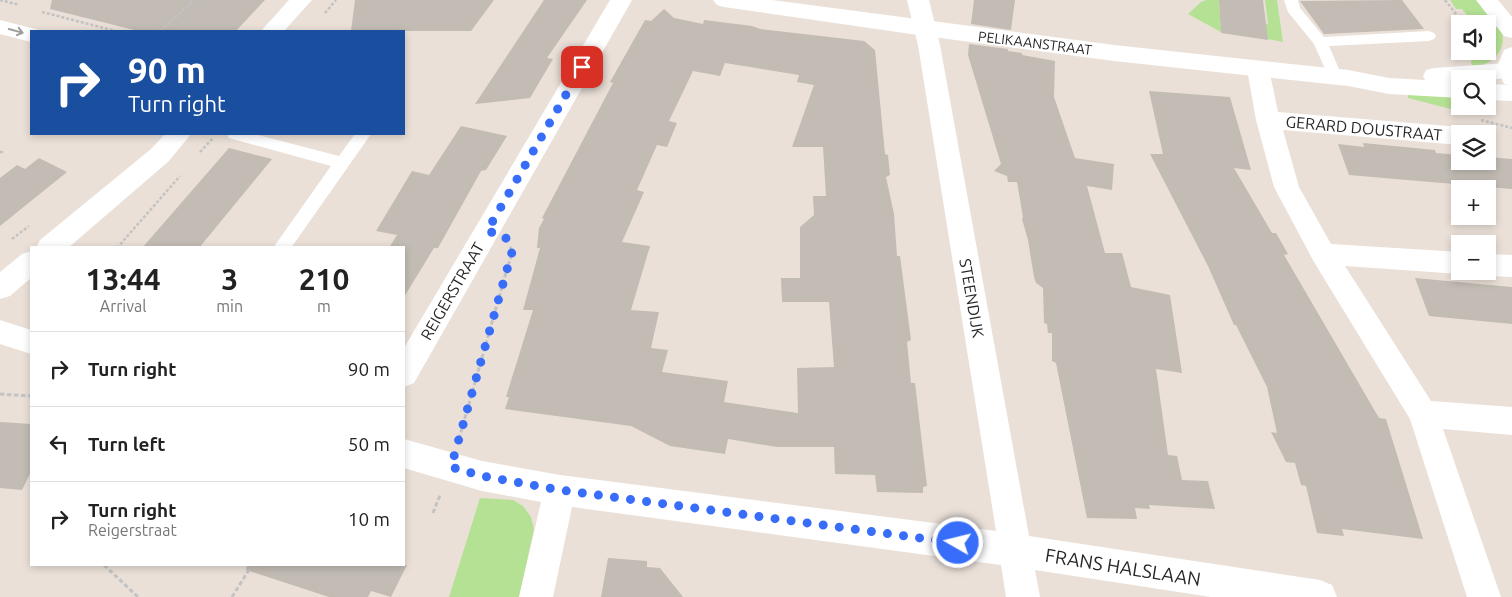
<!DOCTYPE html>
<html lang="en">
<head>
<meta charset="utf-8">
<style>
  :root { --surface:#fff; --page:#f6f6f6; --text:#222; --muted:#767676; --line:#e0e0e0 }
  body { margin:0; font-family:Ubuntu,sans-serif; background:var(--page); color:var(--text); height:100vh; display:flex; flex-direction:column; font-size:19px; white-space:nowrap }
  * { box-sizing:border-box; margin:0 }
  p { font-size:16px; color:var(--muted) }
  .icon { flex:none; width:28px; height:28px; fill:none; stroke:currentColor; stroke-width:2; stroke-linecap:round; stroke-linejoin:round }
  .map { position:relative; flex:1; overflow:hidden }
  .details { position:absolute; left:30px; top:246px; width:375px; height:320px; display:flex; flex-direction:column; background:var(--surface); border-radius:0px; box-shadow:0 2px 8px #0003 }
  .details>* { flex:none }
  .guide { position:absolute; left:30px; top:30px; width:375px; height:105px; border-radius:0px; box-shadow:0 2px 8px #0003; background:#1a4fa0; color:#fff; overflow:hidden }
  .controls { position:absolute; left:1451px; top:15px; display:grid; gap:10px }
  .controls a { display:grid; place-items:center; width:45px; height:45px; border-radius:0px; background:var(--surface); box-shadow:0 2px 8px #0003; font-size:25px }
  .pin { position:absolute; display:grid; place-items:center; width:42px; height:42px; color:#fff; margin:-21px; border-radius:10px; box-shadow:0 2px 8px #0006 }
  .me { position:absolute; width:55px; margin:-28px; rotate:278deg; stroke-linejoin:round; filter:drop-shadow(0 0 4px #0008) }
  .turn { display:flex; align-items:center; gap:18px; height:105px; padding:0 15px; font-size:22px }
  .turn .icon { width:65px; height:65px; stroke-width:2.5 }
  .turn b { display:block; font-size:35px; line-height:42px }
  .eta { display:flex; justify-content:space-evenly; align-items:center; height:85px; text-align:center }
  .eta b { font-size:30px; font-weight:700; line-height:35px }
  ul { padding:0; list-style:none }
  li { display:flex; align-items:center; gap:15px; height:75px; padding:0 15px; border-top:1px solid var(--line) }
  li div { flex:1 }
  li b { display:block; font-size:19px }
  li em { font-style:normal }
  .map>svg:first-child { display:block }
</style>
</head>
<body>
<div class="map">
<svg width="1512" height="597" viewBox="0 0 1512 597">
  <rect width="100%" height="100%" fill="#eae0d8"/>
  <g fill="#b5e194">
    <path d="M1206,0H1219L1221,32L1188,14L1201,2Z"/>
    <path d="M1265,0H1277L1283,42L1267,39L1265,24H1268Z"/>
    <path d="M1450,0H1481L1492,15H1467L1462,9H1456Z"/>
    <path d="M1488,27H1499C1511,45 1494,65 1474,67L1471,63L1473,51H1488Z"/>
    <path d="M1408,93L1460,96V106H1478L1480,111L1462,107V112L1412,99L1408,98Z"/>
    <path d="M480,498L513,500L523,506L531,517L534,529L519,597H449Z"/>
  </g>
  <g fill="#c2bcb4" fill-rule="evenodd">
    <path d="M52,0H265L236,31H138L50,9Z"/>
    <path d="M355,0H494L471,31H351Z"/>
    <path d="M544,0H587L547,58L553,59L530,98L475,104Z"/>
    <path d="M974,0H1015L1011,30L971,24Z"/>
    <path d="M1219,0H1263L1268,40L1221,33Z"/>
    <path d="M1402,0L1424,29L1324,34L1300,1Z"/>
    <path d="M664,9L674,18L703,24L704,20L752,26L760,29L864,41L875,50L885,154L888,155L890,175L886,177L894,214L897,256H900L911,340L907,342L911,383H915L927,486L923,487V493L877,492L875,475L835,474L834,447H777L728,439L725,454L670,446L631,426L505,409L509,397H506L533,310H523L540,248H537L539,228L544,219L542,218L613,83L610,82L645,20L651,21ZM725,63L799,75L797,82L814,85L792,147H823L826,196H813L814,215L800,227V278H781L782,302H829L834,367L797,368L798,413L724,402L728,381L662,372L668,350L651,348L659,312L631,310L650,246L622,242L644,192L637,190L657,145L667,147L677,123L669,121L693,71L720,76Z"/>
    <path d="M969,44L1008,49V51L1022,53V55L1055,61L1054,97L1075,158L1114,164L1112,190L1087,186L1105,253H1122L1131,287L1170,295L1182,373L1156,369L1168,455L1177,456L1182,480L1208,481L1215,509L1149,505L1150,509L1135,508L1137,519L1087,518L1056,363L1052,361V333H1048L1047,324L1044,323L1043,288L1036,283L1034,277L1028,240L1022,219L1023,217L1017,182H1008L1007,176L994,171L1001,164L968,55Z"/>
    <path d="M1149,91L1230,97L1251,170L1234,168L1272,233H1276L1288,254L1284,255L1379,418L1386,419L1423,539L1342,529L1344,536L1317,533L1306,486L1301,485L1295,463L1286,462L1271,432L1277,433L1267,387L1236,325H1234L1208,266L1150,154H1163Z"/>
    <path d="M461,126L507,136L486,170L481,171L438,248H434L404,297V248H389L397,235L376,231L412,171L429,175Z"/>
    <path d="M1363,143L1435,150L1436,153L1460,155V161H1488V157L1512,159V189L1349,175L1338,144L1364,147Z"/>
    <path d="M229,148L272,159L199,248H142Z"/>
    <path d="M39,158L67,172L0,226V178L17,165L25,169Z"/>
    <path d="M1415,278L1512,287V324L1429,316Z"/>
    <path d="M0,422L31,424V472L22,490L0,488Z"/>
    <path d="M608,558L647,561V567L660,568L683,597H601Z"/>
    <path d="M247,565H407L391,597L371,591L368,597H329L246,570Z"/>
  </g>
  <g fill="none" stroke-linecap="round" stroke-linejoin="round">
    <g stroke="#c3c3c3" stroke-width="2.5" stroke-dasharray="3 2" stroke-linecap="butt">
      <path d="M0,0L19,5"/>
      <path d="M1445,0L1464,24"/>
      <path d="M42,12L116,31"/>
      <path d="M325,13L336,0"/>
      <path d="M160,31L194,0"/>
      <path d="M1481,120L1512,128"/>
      <path d="M0,152H2L0,153"/>
      <path d="M200,152L213,138"/>
      <path d="M12,239L29,226"/>
      <path d="M117,248L180,176"/>
      <path d="M509,264L512,252L510,246"/>
    </g>
    <g stroke="#c3c3c3" stroke-width="3" stroke-dasharray="4.5 2.5" stroke-linecap="butt">
      <path d="M0,394L31,396"/>
      <path d="M459,439L509,262"/>
      <path d="M433,513L440,495"/>
      <path d="M104,565L138,597"/>
      <path d="M232,597L252,565"/>
    </g>
    <g fill="#fff" fill-rule="evenodd">
      <path d="M1284,0H1298L1300,8L1324,37L1429,31L1434,33L1436,36L1434,39L1429,41L1329,46L1342,76L1340,80H1330L1314,44L1288,12Z"/>
      <path d="M227,134H254L339,156L355,134H371L291,248H273L331,166L229,138Z"/>
    </g>
    <g fill="#fff" fill-rule="evenodd">
      <path d="M289,0H312L284,31H261Z"/>
      <path d="M610,0H632L414,383L404,387V348Z"/>
      <path d="M907,0H929L940,45L1029,536L1320,580L1332,585L1337,597H1211L1035,570L1040,597H1006L1001,565L572,507L553,597H519L541,502L482,491L404,468V439L482,461L560,475L996,531L918,45Z"/>
      <path d="M0,20L39,30L40,31H31V42L0,34Z"/>
      <path d="M1258,61L1266,64L1269,69L1278,112L1460,127L1468,130L1471,134H1460V145L1283,130L1299,187L1331,244L1460,252V271H1468L1460,274L1345,266L1431,401L1512,407V435L1443,429L1501,597H1467L1410,419L1314,262L1274,187L1256,120L1247,69L1250,64Z"/>
      <path d="M165,134H191L169,161L68,248H36L40,240L151,149Z"/>
      <path d="M31,251V278L10,296L0,299V272L22,254Z"/>
      <path d="M1488,254L1512,255V277L1488,276L1479,273L1478,271H1488Z"/>
      <path d="M0,320L31,330V354L0,344Z"/>
    </g>
    <g fill="#fff" fill-rule="evenodd">
      <path d="M713,0H772L1114,45L1348,70L1389,78L1425,80L1423,76L1426,70L1434,68L1507,63L1512,65V77L1488,80L1460,79V98L1389,94L1348,86L1114,61L925,36L724,7L717,5Z"/>
      <path d="M1488,84L1512,85V101L1488,100Z"/>
    </g>
    <g fill="#fff" fill-rule="evenodd">
      <path d="M1476,0H1498L1512,17V38L1504,36Z"/>
      <path d="M1512,47V86L1504,84L1497,66L1504,50Z"/>
    </g>
  </g>
  <defs><path id="oneway-shaft" d="M-6 0H5M1.5-3L5.5 0L1.5 3" fill="none" stroke-width="1.6" stroke-linecap="round" stroke-linejoin="round" transform="scale(1.25)"/></defs>
  <use stroke="#9e9e9e" href="#oneway-shaft" transform="translate(16 31) rotate(15)"/>
  <g fill="none" stroke-linecap="round" stroke-linejoin="round">
    <path stroke="#376df8" stroke-width="9" stroke-dasharray="0 16.2" d="M582,67L487,231L505,236L512,252L451,467L482,476L560,490L958,543"/>
  </g>
  <g text-anchor="middle" stroke-width="4" stroke-linejoin="round" paint-order="stroke">
    <g font-size="14" fill="#272727" stroke="#fff">
      <text transform="translate(1035 43) rotate(7)" y="5">PELIKAANSTRAAT</text>
    </g>
    <g font-size="16" fill="#272727" stroke="#fff">
      <text transform="translate(1364 128) rotate(5)" y="6">GERARD DOUSTRAAT</text>
      <text transform="translate(452 291) rotate(-60)" y="6">REIGERSTRAAT</text>
      <text transform="translate(972 298) rotate(80)" y="6">STEENDIJK</text>
    </g>
    <g font-size="19" fill="#272727" stroke="#fff">
      <text transform="translate(1123 567) rotate(9)" y="7">FRANS HALSLAAN</text>
    </g>
  </g>
</svg>
<div class="controls">
<a><svg class="icon" aria-label="sound" viewBox="0 0 24 24"><path d="M4 9h4l5-4v14l-5-4H4zM17 9q2 3 0 6"/></svg></a>
<a><svg class="icon" aria-label="search" viewBox="0 0 24 24"><circle cx="10" cy="10" r="6"/><path d="M15 15l6 6"/></svg></a>
<a><svg class="icon" aria-label="layers" viewBox="0 0 24 24"><path d="M12 4l9 5-9 5-9-5zM3 14l9 5 9-5"/></svg></a>
<a>+</a>
<a>−</a>
</div>
<div class="pin" style="left:582px;top:67px;background:#d93025"><svg class="icon" aria-label="arrive" viewBox="0 0 24 24"><path d="M6 21V4h12l-3 4 3 4H6"/></svg></div>
<svg class="me" style="left:958px;top:543px" viewBox="-20 -20 40 40"><circle r="17" fill="#376df8" stroke="#fff" stroke-width="3"/><path d="M0-11L8 9 0 5-8 9z" fill="#fff"/></svg>
<div class="guide">
<div class="turn"><svg class="icon" aria-label="right" viewBox="0 0 24 24"><path d="M7 20v-9h11M14 6l5 5-5 5"/></svg><div><b>90 m</b>Turn right</div></div>
</div>
<section class="details">
<div class="eta">
<div><b>13:44</b><p>Arrival</p></div>
<div><b>3</b><p>min</p></div>
<div><b>210</b><p>m</p></div>
</div>
<ul>
<li><svg class="icon" aria-label="right" viewBox="0 0 24 24"><path d="M7 20v-9h11M14 6l5 5-5 5"/></svg><div><b>Turn right</b></div><em>90 m</em></li>
<li><svg class="icon" aria-label="left" viewBox="0 0 24 24"><path d="M17 20v-9H6M10 6l-5 5 5 5"/></svg><div><b>Turn left</b></div><em>50 m</em></li>
<li><svg class="icon" aria-label="right" viewBox="0 0 24 24"><path d="M7 20v-9h11M14 6l5 5-5 5"/></svg><div><b>Turn right</b><p>Reigerstraat</p></div><em>10 m</em></li>
</ul>
</section>
</div>
</body>
</html>
